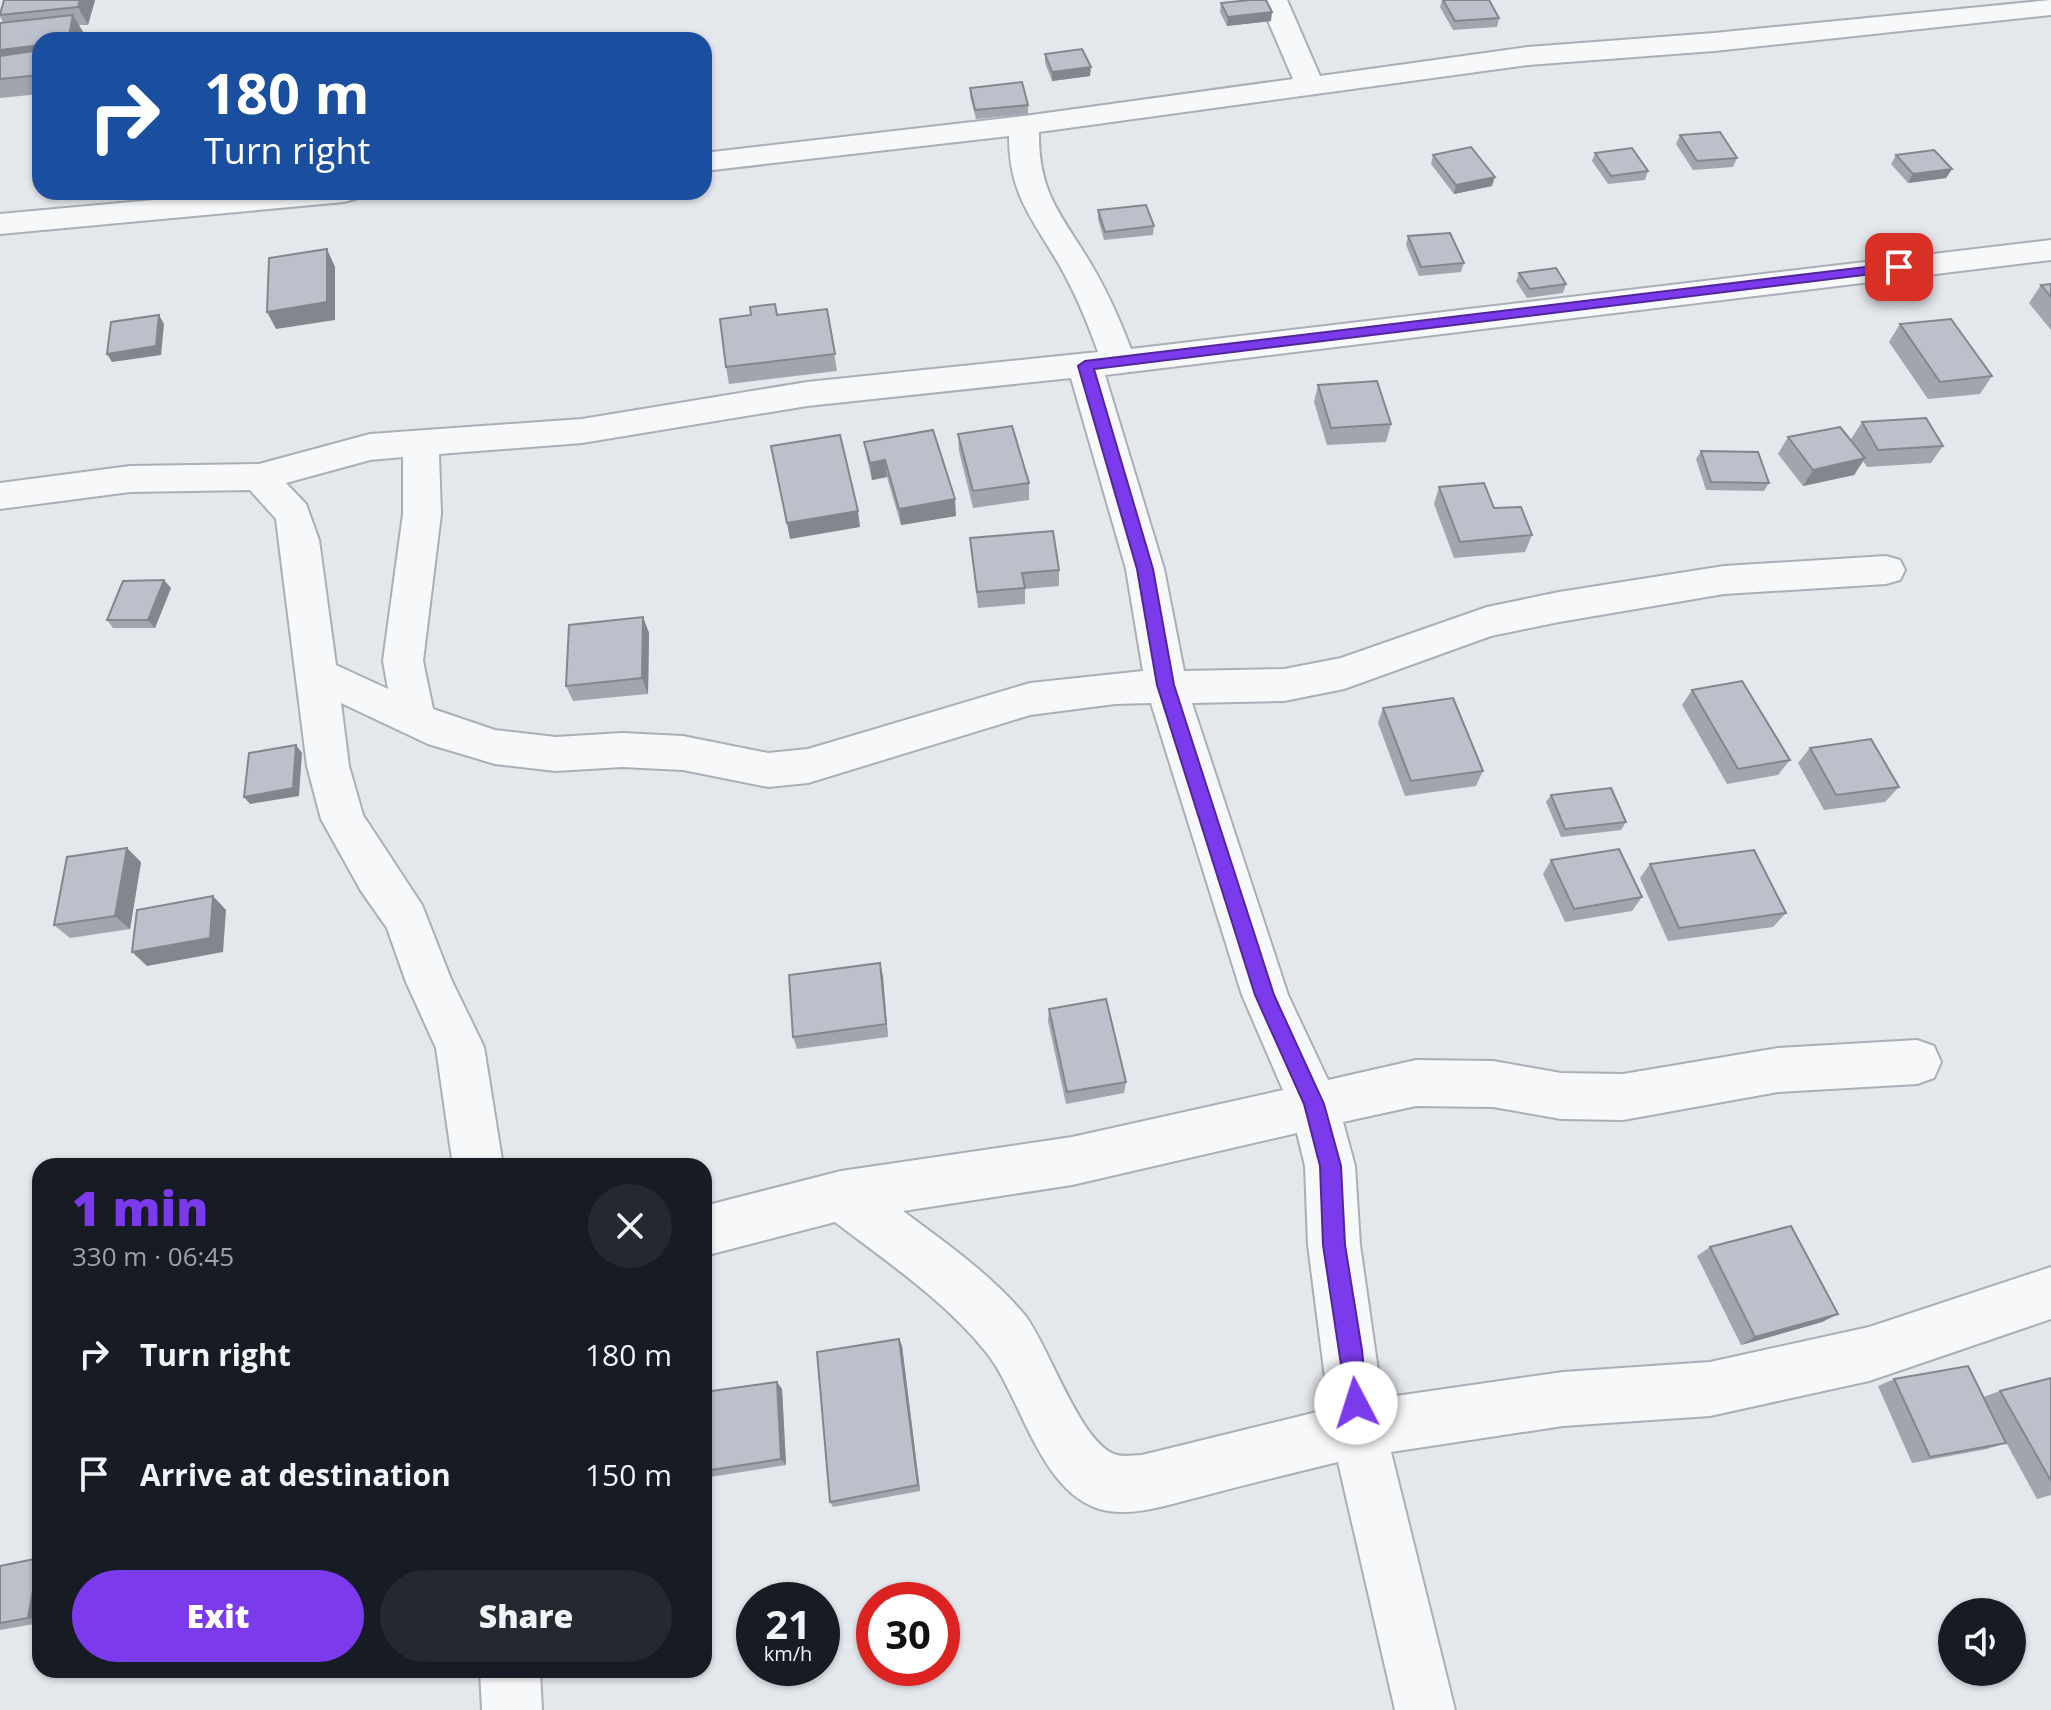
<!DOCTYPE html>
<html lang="en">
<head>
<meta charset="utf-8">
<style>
  :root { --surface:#171b24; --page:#242831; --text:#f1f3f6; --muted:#9ea1a6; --accent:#7c3aed }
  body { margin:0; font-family:"Open Sans",sans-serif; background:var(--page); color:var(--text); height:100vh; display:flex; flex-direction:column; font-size:30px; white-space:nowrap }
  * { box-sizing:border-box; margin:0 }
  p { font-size:26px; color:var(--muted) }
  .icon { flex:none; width:44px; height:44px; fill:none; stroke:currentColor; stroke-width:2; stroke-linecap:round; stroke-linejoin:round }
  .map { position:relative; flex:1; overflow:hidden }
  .drawer { position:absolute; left:32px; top:1158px; width:680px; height:520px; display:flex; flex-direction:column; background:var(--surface); border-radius:24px; box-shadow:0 2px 6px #0004 }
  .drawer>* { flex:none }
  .banner { position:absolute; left:32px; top:32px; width:680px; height:168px; border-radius:24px; box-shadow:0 2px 6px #0004; background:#1a4fa0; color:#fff; overflow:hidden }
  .tools { position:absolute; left:1938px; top:1598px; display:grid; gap:16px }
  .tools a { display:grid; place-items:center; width:88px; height:88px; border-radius:50%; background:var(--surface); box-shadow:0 2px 6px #0004; font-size:40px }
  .speed { position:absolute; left:736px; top:1582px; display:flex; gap:16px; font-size:40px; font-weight:700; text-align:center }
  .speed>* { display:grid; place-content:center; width:104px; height:104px; border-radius:50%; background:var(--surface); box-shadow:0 2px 6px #0004; line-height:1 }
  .speed small { font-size:20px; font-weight:400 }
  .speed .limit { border:12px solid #d22; background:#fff; color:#111 }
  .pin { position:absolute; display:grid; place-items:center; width:68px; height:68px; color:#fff; margin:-34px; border-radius:16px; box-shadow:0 4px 12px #0006 }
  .me { position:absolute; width:88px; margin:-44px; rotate:355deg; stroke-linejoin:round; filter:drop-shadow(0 0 6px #0008) }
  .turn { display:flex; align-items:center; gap:28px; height:168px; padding:0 40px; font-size:36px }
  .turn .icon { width:104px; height:104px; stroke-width:2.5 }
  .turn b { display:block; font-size:56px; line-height:68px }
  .round { display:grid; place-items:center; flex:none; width:84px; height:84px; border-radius:42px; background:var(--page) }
  .head { display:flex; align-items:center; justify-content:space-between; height:136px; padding:0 40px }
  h1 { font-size:48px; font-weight:800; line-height:60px; color:var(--accent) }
  .primary-button { display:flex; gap:16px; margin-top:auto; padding:16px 40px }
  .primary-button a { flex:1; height:92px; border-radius:48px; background:var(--accent); color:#fff; font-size:32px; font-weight:800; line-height:92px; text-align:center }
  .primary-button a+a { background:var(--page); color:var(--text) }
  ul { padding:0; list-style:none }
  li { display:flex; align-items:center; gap:24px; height:120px; padding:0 40px }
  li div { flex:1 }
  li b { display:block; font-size:30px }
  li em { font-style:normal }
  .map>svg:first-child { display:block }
</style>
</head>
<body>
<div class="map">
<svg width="2051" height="1710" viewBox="0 0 2051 1710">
  <rect width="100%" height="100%" fill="#e4e7ec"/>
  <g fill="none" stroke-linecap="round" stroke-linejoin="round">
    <defs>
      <g id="minor">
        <path d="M1259,0H1287L1320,76L1528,47L1714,33L2051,0V15L1714,51L1528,65L1039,132C1038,194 1062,215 1091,264C1107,291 1120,320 1131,349L2051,240V260L1105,375L1164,569L1184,671L1284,669L1341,658L1487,607L1559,592L1724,566L1886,556L1900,560L1905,570L1900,580L1886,584L1724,594L1559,622L1491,636L1344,689L1284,701L1192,703L1288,995L1328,1080L1416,1060L1493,1061L1561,1073L1623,1074L1778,1048L1917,1040L1934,1046L1941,1062L1934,1078L1917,1084L1778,1092L1623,1120L1561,1119L1493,1107L1416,1106L1343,1122L1355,1166L1360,1245L1382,1398L1563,1372L1710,1362L1869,1327L2051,1267V1319L1869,1381L1710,1416L1563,1426L1391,1452L1455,1710H1395L1338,1462C1293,1473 1248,1484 1203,1496C1173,1503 1139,1516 1108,1511C1040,1499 1022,1396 986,1352C944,1300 887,1262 835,1222L704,1256V1206L841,1171L1072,1137L1283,1090L1242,995L1151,703L1115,704L1030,715L808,783L768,787L683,770L622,767L556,771L495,764L428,744L341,703L349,766L363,815L422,905L451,979L484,1047L503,1166H453L436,1048L406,982L387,928L361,891L321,819L307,766L276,519L250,490L130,492L0,509V483L130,466L259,464L370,434L582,419L807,382L1098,352C1087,321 1074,290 1057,261C1030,216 1009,192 1009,136L704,171V153L1024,116L1293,79ZM1071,378L1126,569L1143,671L1030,683L808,749L768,753L683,736L622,733L556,737L495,730L433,709L423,661L441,514L439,454L582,443L807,406ZM403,457V514L383,661L388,689L336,665L319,540L306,504L286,483L370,460ZM1297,1133L1305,1166L1308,1245L1329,1409L1142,1455C1135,1455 1124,1457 1117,1455C1080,1445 1048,1343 1024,1314C989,1273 946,1243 903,1211L1072,1185Z"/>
        <path d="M241,192H360L355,199L344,202L0,234V214Z"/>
        <path d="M480,1670H540L542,1710H482Z"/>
      </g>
    </defs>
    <use href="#minor" stroke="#a9aeb7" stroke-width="4"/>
    <use href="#minor" fill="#f7f8fa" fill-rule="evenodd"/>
  </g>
  <g fill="#a1a5ae">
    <path d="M4,0H95L88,25H79L83,32L40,40V94L0,98V23L3,22L0,17V11Z"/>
    <path d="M1442,0H1489L1499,18L1497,27L1453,30L1440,7Z"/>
    <path d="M1221,3L1271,21L1227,26L1220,12Z"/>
    <path d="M1045,54L1090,76L1052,81L1045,63Z"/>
    <path d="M970,88L1028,105V114L976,119L970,96Z"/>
    <path d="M1680,135L1737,158L1733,167L1693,170L1676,144Z"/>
    <path d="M1595,153L1648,171L1645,180L1608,184L1592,161Z"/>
    <path d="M1433,155L1492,186L1454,194L1431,164Z"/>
    <path d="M1896,155L1952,169L1946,178L1908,183L1891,164Z"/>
    <path d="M1098,210L1154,226L1153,235L1104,240L1098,219Z"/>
    <path d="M1408,236L1464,263L1461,272L1419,276L1406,245Z"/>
    <path d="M1519,273L1566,284L1563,293L1527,298L1516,281Z"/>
    <path d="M2051,284V330L2029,303L2041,285Z"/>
    <path d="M827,309L837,371L729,384L726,367L777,315Z"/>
    <path d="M1900,324L1992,376L1980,394L1928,399L1889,342Z"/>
    <path d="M1318,385L1391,424L1386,442L1327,445L1314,402Z"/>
    <path d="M1862,422L1943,446L1931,463L1867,467L1863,461L1854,475L1803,486L1778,454L1788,437L1854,445L1851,439Z"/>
    <path d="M958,434L1029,483V500L973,508L959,451Z"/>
    <path d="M864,442L956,516L901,525L887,477L872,480L867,459Z"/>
    <path d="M1701,451L1769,483L1764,491L1706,490L1696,459Z"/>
    <path d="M1439,487L1494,508L1532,535L1525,552L1454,558L1434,504Z"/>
    <path d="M970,538L1059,570V586L1025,589V604L978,608Z"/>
    <path d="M171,588L155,628H113L107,620Z"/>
    <path d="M643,617L649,633L648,694L573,701L566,686Z"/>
    <path d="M1692,690L1790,760L1778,775L1727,784L1682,705Z"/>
    <path d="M1383,708L1483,771L1476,786L1405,796L1378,723Z"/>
    <path d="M1810,748L1899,787L1885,802L1824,810L1798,763Z"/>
    <path d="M1551,795L1626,822L1621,830L1561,837L1546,802Z"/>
    <path d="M1551,860L1642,897L1632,911L1565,922L1543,874Z"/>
    <path d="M141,862L130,929L70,938L54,925Z"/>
    <path d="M1650,864L1786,913L1773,927L1668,941L1640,878Z"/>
    <path d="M880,963L888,1037L797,1049L793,1037Z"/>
    <path d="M1049,1009L1126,1082L1124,1093L1066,1104L1048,1021Z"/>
    <path d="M1710,1247L1838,1314L1822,1322L1741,1345L1697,1256Z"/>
    <path d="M899,1339L902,1346L920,1491L833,1507L830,1502Z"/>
    <path d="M2051,1378V1495L2037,1499L2003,1437L2006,1443L1987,1449L1912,1463L1878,1386L1894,1379L1983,1397L2000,1391Z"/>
    <path d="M777,1382L782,1389L786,1465L704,1478V1392Z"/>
    <path d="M40,1558V1623L0,1630V1566Z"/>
  </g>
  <g fill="#83868d">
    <path d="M80,0H95L88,25L78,7Z"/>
    <path d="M1272,12L1271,21L1227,26L1228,17Z"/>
    <path d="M73,15L83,32L81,40H68Z"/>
    <path d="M40,45V64L0,68V50Z"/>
    <path d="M1091,67L1090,76L1052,81V72Z"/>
    <path d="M1952,169L1946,178L1908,183L1913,174Z"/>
    <path d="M1495,177L1492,186L1454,194L1456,185Z"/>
    <path d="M327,249L335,267V320L276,329L267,312Z"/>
    <path d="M159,315L164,324L161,355L112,362L107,354Z"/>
    <path d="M1865,458L1854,475L1803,486L1813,470Z"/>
    <path d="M885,460L887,477L872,480L870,463Z"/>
    <path d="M955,499L956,516L901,525L899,509Z"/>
    <path d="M858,511L860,527L790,539L787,523Z"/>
    <path d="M164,580L171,588L155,628L148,620Z"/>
    <path d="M643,617L649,633L648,694L642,678Z"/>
    <path d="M296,745L302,753L299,796L250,804L244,797Z"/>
    <path d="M127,848L141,862L130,929L115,916Z"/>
    <path d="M213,896L226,910L223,952L147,966L132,952Z"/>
    <path d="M880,963L883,976L888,1037L886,1024Z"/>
    <path d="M1838,1314L1822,1322L1741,1345L1755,1337Z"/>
    <path d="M899,1339L902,1346L920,1491L918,1485Z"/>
    <path d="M777,1382L782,1389L786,1465L781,1459Z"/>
    <path d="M39,1558H40V1620L28,1618Z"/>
  </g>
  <g fill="#bbc0ca" stroke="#83868d" stroke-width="2">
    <path d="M4,0H80L78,7L0,15Z"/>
    <path d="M1250,0H1266L1272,12L1228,17L1221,3Z"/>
    <path d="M1443,0H1489L1499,18L1455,21Z"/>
    <path d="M73,15L68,40H40V45L0,50V23Z"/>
    <path d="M1082,49L1091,67L1052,72L1045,54Z"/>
    <path d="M40,50V75L0,79V56Z"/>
    <path d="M1022,82L1028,105L975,110L970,88Z"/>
    <path d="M1720,132L1737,158L1697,161L1680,135Z"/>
    <path d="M1471,147L1495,177L1456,185L1433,155Z"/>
    <path d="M1632,148L1648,171L1611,176L1595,153Z"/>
    <path d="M1934,150L1952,169L1913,174L1896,155Z"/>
    <path d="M1146,205L1154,226L1105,232L1098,210Z"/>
    <path d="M1450,233L1464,263L1421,267L1408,236Z"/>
    <path d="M327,249V302L267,312L269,258Z"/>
    <path d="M1556,268L1566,284L1530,289L1519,273Z"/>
    <path d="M2051,284V297L2041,285Z"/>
    <path d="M775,304L777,315L827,309L835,354L726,367L720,319L751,315L750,307Z"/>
    <path d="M159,315L156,346L107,354L111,322Z"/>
    <path d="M1951,319L1992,376L1940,382L1900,324Z"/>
    <path d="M1377,381L1391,424L1331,428L1318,385Z"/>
    <path d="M1926,418L1943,446L1878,450L1862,422Z"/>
    <path d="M1012,426L1029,483L973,491L958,434Z"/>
    <path d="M1840,427L1865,458L1813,470L1788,437Z"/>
    <path d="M933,430L955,499L899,509L885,460L870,463L864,442Z"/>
    <path d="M840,435L858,511L787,523L771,446Z"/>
    <path d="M1701,451L1758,452L1769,483L1711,482Z"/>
    <path d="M1484,483L1494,508L1521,507L1532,535L1460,542L1439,487Z"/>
    <path d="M1053,531L1059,570L1022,573L1025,588L977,592L970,538Z"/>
    <path d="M164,580L148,620H107L123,581Z"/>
    <path d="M643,617L642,678L566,686L569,625Z"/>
    <path d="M1742,681L1790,760L1738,769L1692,690Z"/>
    <path d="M1453,698L1483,771L1411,781L1383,708Z"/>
    <path d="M1871,739L1899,787L1836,795L1810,748Z"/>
    <path d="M296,745L293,788L244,797L249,753Z"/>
    <path d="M1611,788L1626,822L1565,829L1551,795Z"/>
    <path d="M127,848L115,916L54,925L67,857Z"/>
    <path d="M1619,849L1642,897L1574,909L1551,860Z"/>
    <path d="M1754,850L1786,913L1679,928L1650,864Z"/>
    <path d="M213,896L210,938L132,952L137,910Z"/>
    <path d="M880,963L886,1024L793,1037L789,975Z"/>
    <path d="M1106,999L1126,1082L1067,1092L1049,1009Z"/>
    <path d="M405,1162V1166H382Z"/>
    <path d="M1791,1226L1838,1314L1755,1337L1710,1247Z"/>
    <path d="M899,1339L918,1485L830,1502L817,1352Z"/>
    <path d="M1968,1366L2006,1443L1930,1457L1894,1379Z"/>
    <path d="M2051,1378V1481L2000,1391Z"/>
    <path d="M777,1382L781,1459L704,1471V1392Z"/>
    <path d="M39,1558L28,1618L0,1623V1566Z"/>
  </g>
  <path fill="#7c3aed" stroke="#51269a" stroke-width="2" d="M1899,263L1906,267L1904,270L1094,369L1153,569L1174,685L1274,995L1324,1104L1341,1166L1345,1245L1362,1350L1367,1403L1364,1411L1356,1414L1348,1411L1323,1245L1320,1166L1304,1104L1255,995L1157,685L1137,569L1078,366L1085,361Z"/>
</svg>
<div class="tools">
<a><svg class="icon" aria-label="sound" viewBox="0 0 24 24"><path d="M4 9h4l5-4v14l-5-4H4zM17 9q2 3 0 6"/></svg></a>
</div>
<div class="speed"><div>21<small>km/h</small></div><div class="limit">30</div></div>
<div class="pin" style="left:1899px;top:267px;background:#d93025"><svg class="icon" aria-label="arrive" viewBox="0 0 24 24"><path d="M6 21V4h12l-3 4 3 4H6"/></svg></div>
<svg class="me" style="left:1356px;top:1403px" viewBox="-20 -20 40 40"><circle r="19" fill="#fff"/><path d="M0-13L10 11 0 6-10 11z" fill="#7c3aed"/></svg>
<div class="banner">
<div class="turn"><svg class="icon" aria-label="right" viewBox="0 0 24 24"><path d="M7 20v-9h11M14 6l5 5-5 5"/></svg><div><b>180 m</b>Turn right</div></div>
</div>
<section class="drawer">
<div class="head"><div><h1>1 min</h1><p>330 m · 06:45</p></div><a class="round"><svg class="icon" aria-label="close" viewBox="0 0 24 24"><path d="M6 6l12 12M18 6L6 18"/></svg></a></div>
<ul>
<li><svg class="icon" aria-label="right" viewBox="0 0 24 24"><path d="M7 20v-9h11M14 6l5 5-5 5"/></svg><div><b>Turn right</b></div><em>180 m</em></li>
<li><svg class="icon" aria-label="arrive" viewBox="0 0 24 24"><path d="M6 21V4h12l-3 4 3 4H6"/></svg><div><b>Arrive at destination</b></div><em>150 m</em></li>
</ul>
<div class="primary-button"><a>Exit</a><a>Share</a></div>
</section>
</div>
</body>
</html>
